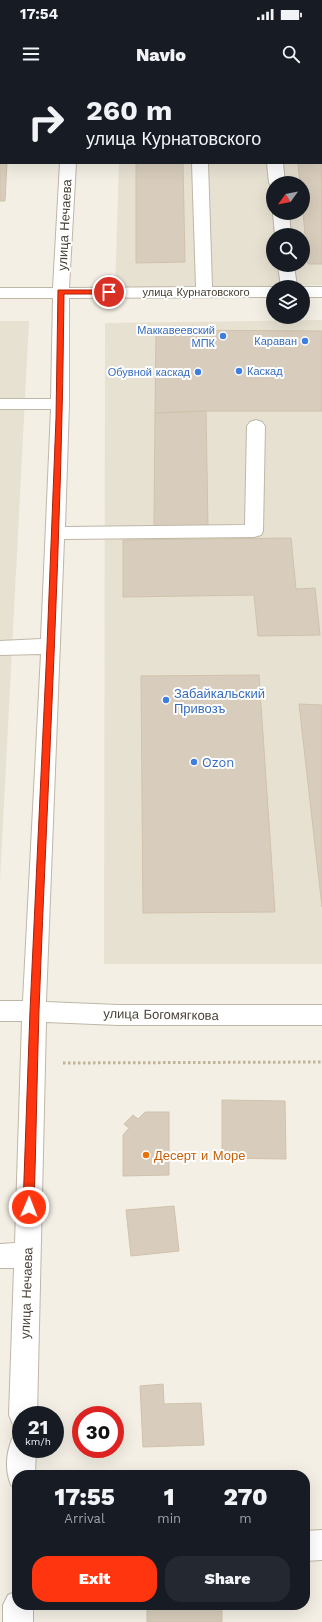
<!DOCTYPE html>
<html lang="en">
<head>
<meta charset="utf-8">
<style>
  :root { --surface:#171b24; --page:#242831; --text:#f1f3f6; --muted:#9ea1a6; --accent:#ff350f }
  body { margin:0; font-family:"Work Sans",sans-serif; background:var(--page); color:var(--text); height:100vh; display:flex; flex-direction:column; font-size:15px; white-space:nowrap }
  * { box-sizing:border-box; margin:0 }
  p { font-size:13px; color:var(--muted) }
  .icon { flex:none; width:22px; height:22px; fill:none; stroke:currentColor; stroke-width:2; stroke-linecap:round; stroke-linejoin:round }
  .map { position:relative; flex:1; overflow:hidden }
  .details { position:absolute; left:12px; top:1390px; width:298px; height:140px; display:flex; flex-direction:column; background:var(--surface); border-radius:16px; box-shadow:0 4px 16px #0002 }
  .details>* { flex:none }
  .guide { position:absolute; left:0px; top:0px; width:322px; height:84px; box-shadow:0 4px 16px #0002; background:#171b24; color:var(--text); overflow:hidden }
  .needle { width:26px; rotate:237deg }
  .tools { position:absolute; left:266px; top:96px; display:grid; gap:8px }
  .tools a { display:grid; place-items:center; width:44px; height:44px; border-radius:50%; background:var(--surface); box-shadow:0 4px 16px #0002; font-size:20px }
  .speed { position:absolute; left:12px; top:1326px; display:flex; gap:8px; font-size:20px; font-weight:700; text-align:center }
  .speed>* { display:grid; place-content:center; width:52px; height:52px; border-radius:50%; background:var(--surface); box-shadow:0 4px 16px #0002; line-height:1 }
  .speed small { font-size:10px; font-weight:400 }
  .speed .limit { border:6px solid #d22; background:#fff; color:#111 }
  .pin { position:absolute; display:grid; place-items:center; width:34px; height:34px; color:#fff; margin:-17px; border:2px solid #fff; border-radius:50%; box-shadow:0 1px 4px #0007 }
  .me { position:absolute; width:44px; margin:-22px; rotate:1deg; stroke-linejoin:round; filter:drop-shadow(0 0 3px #0008) }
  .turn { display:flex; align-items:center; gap:14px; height:84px; padding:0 20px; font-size:18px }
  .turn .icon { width:52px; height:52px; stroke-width:2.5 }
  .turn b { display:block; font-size:28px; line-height:34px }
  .eta { display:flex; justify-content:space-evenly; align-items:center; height:68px; text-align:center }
  .eta b { font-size:24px; font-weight:800; line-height:28px }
  .button { display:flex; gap:8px; margin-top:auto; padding:8px 20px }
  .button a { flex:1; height:46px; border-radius:16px; background:var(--accent); color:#fff; font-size:16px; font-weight:800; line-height:46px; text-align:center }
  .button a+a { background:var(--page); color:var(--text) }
  .status { display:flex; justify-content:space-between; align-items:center; height:28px; padding:0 20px; background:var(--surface); direction:ltr }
  .status svg { height:11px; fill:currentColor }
  header { display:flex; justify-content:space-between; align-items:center; height:52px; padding:0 20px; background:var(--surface); font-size:18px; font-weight:800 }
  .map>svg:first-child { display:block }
</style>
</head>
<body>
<div class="status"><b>17:54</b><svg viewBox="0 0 49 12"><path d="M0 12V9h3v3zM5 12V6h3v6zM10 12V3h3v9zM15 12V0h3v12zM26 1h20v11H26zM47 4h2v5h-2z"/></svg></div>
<header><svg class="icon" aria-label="menu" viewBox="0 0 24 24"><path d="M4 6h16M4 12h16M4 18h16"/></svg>Navio<svg class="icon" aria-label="search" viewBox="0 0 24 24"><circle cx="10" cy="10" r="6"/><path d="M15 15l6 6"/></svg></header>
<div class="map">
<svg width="322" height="1542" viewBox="0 0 322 1542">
  <rect width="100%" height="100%" fill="#f3efe4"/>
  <g fill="#e7e1d2" fill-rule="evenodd">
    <path d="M122,0H322V205L115,210L119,83H321V1ZM273,103H303V133H273ZM273,155H303V185H273Z"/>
    <path d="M322,240V884H104L105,243Z"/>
    <path d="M0,241H29L0,801Z"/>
  </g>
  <g fill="#d8cdbc" stroke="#d0c2ac">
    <path d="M139,0H322V20L321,1Z"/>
    <path d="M0,40L1,83H7L5,121H0Z"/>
    <path d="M321,41L322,184H308L303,133V103H300L298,83H321Z"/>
    <path d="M136,83H183L185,182L136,183Z"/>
    <path d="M156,250L322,251V331H206L155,333Z"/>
    <path d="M206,331L208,447H154L155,333Z"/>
    <path d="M291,458L296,509L315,508L320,555L258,556L254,515L123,517V460Z"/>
    <path d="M259,595L275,832L143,833L141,596Z"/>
    <path d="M299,624L322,625V827Z"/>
    <path d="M222,1020L285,1021L286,1079L222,1078Z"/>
    <path d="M145,1032H169V1095L123,1096V1055L129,1048L124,1044L133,1035L138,1039Z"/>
    <path d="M174,1126L179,1171L131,1176L126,1130Z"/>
    <path d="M163,1304L164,1324L201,1323L204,1365L143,1367L140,1306Z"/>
    <rect x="147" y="1525" width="75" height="17"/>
  </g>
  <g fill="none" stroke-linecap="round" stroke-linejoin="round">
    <defs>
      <g id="minor">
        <rect x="65" y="0" width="14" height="1"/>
        <path d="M60,83H76L69,208L196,207L192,83H208L212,207H273V217L69,218V324L65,447L245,445L247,346L250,342L256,340L262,342L265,346L263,451L261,455L254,457L64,459L46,922L118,925H322V945H118L46,942L37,1335H21V1348L13,1345L9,1335L14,1188H0V1164L15,1163L22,941H0V921H23L41,574L0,575V561L41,559L51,329H0V319H51L53,218H0V208H53Z"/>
        <path d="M267,83H283L285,103H273V107L269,103Z"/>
        <path d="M273,133H289L291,155H275Z"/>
        <path d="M278,185H294L297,207H281Z"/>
        <rect x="303" y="207" width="19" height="10"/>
        <path d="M21,1355V1369H36L35,1395H17V1408L11,1405C5,1390 6,1374 12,1359Z"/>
        <path d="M322,1450V1480L305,1481V1451Z"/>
        <path d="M17,1511V1525H33V1542H3V1525L8,1515Z"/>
      </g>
    </defs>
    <use href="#minor" stroke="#bfb7a6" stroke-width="2"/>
    <path stroke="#c2b397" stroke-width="3" stroke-dasharray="2.5 2.5" stroke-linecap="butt" d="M63,983L322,982"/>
    <use href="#minor" fill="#fff" fill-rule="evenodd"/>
  </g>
  <path fill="#ff350f" stroke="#a6220a" d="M58,210H109L112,212L109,214H64C62,453 48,691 39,930C37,996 36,1062 34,1127L32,1131L29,1132L25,1131L23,1127L30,931L47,566L56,338Z"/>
  <g fill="#3f7fe0" stroke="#fff" stroke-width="1.5">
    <circle cx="223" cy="256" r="4"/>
    <circle cx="305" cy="261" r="4"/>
    <circle cx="239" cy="291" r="4"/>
    <circle cx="198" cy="292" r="4"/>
    <circle cx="166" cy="620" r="4"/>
    <circle cx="194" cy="682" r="4"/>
  </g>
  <circle fill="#e8710a" stroke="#fff" stroke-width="1.5" cx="146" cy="1075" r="4"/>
  <g text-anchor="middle" stroke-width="4" stroke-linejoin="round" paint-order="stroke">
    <g font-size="11" fill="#463f34" stroke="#fff">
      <text x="196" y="216">улица Курнатовского</text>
    </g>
    <g font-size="11" fill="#366cbe" stroke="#fff" text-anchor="end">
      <text x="215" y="254">Маккавеевский<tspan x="215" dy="13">МПК</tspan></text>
      <text x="297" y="265">Караван</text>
      <text x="247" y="295" text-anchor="start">Каскад</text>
      <text x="190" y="296">Обувной каскад</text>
    </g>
    <g font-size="13" fill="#463f34" stroke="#fff">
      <text transform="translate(64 145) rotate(-87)" y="5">улица Нечаева</text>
      <text transform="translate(161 934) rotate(1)" y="5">улица Богомягкова</text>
      <text transform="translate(26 1213) rotate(-88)" y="5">улица Нечаева</text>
    </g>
    <g font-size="13" fill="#366cbe" stroke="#fff" text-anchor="start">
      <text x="174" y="618">Забайкальский<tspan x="174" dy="15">Привозъ</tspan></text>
      <text x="202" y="687">Ozon</text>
    </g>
    <g font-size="13" fill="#c56008" stroke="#fff" text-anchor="start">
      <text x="154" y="1080">Десерт и Море</text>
    </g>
  </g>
</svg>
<div class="tools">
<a><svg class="needle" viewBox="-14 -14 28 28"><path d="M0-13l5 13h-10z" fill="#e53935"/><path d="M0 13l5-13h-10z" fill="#9ea1a6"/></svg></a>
<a><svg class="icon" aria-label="search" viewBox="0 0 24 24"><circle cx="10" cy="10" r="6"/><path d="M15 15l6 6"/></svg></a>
<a><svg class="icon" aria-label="layers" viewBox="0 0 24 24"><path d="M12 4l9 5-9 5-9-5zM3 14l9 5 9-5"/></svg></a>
</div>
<div class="speed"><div>21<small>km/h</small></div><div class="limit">30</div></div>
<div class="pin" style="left:109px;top:212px;background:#d93025"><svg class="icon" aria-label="arrive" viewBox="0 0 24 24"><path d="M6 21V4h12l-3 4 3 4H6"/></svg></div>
<svg class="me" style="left:29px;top:1127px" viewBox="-20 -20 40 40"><circle r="17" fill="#ff350f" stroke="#fff" stroke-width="3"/><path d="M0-11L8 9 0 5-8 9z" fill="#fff"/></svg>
<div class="guide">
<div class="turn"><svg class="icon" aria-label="right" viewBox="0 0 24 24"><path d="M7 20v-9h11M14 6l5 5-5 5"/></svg><div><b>260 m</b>улица Курнатовского</div></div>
</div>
<section class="details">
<div class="eta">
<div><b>17:55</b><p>Arrival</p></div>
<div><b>1</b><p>min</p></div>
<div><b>270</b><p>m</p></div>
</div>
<div class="button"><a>Exit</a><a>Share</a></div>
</section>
</div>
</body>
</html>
